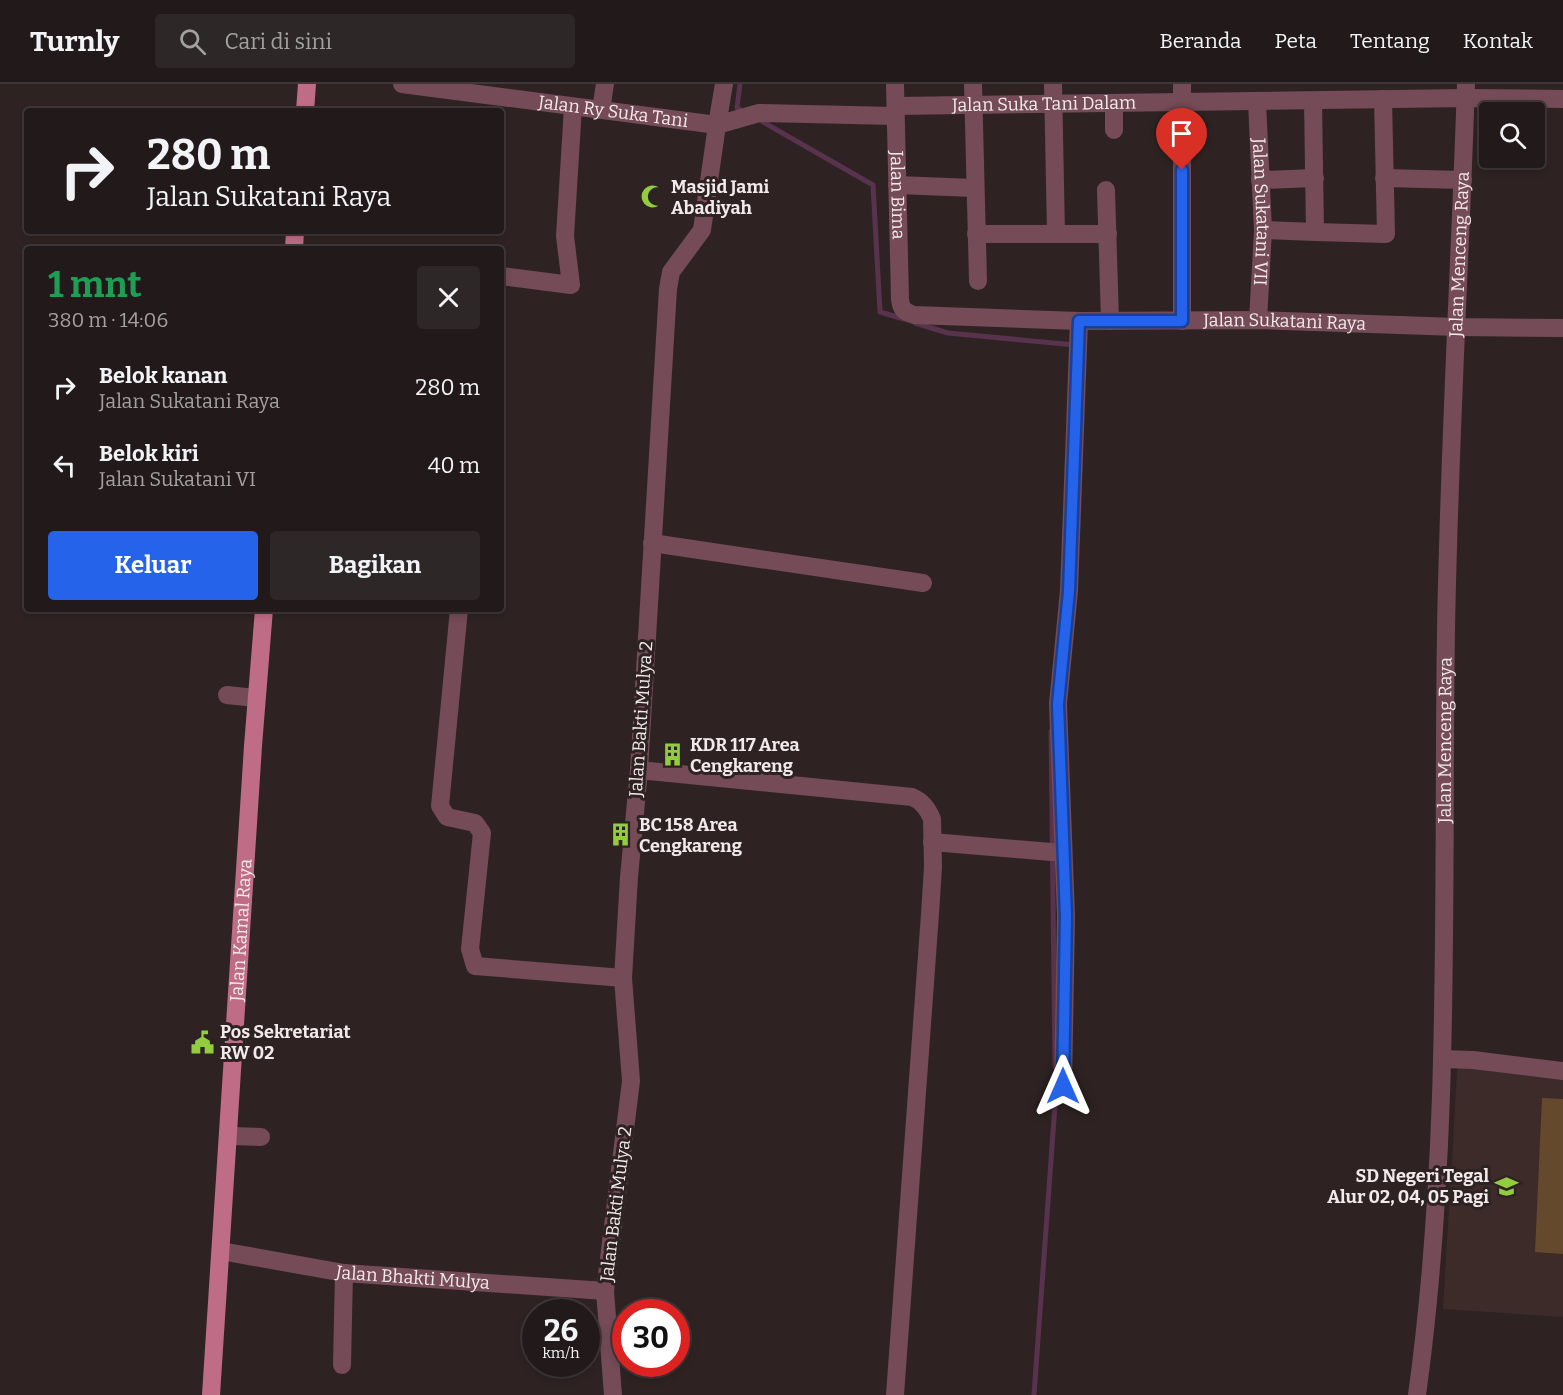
<!DOCTYPE html>
<html lang="id">
<head>
<meta charset="utf-8">
<style>
  :root { --surface:#221a1a; --page:#2e2727; --text:#f1f3f6; --muted:#a2a1a2; --line:#3f3839; --accent:#2563eb }
  body { margin:0; font-family:Bitter,serif; background:var(--page); color:var(--text); height:100vh; display:flex; flex-direction:column; font-size:22px; white-space:nowrap }
  * { box-sizing:border-box; margin:0 }
  p { font-size:20px; color:var(--muted) }
  .icon { flex:none; width:33px; height:33px; fill:none; stroke:currentColor; stroke-width:2; stroke-linecap:round; stroke-linejoin:round }
  .map { position:relative; flex:1; overflow:hidden }
  .side { position:absolute; left:24px; top:162px; width:480px; height:366px; display:flex; flex-direction:column; background:var(--surface); border-radius:6px; box-shadow:0 3px 9px #0003,0 0 0 2px var(--line) }
  .side>* { flex:none }
  .hud { position:absolute; left:24px; top:24px; width:480px; height:126px; border-radius:6px; box-shadow:0 3px 9px #0003,0 0 0 2px var(--line); background:#221a1a; color:var(--text); overflow:hidden }
  .buttons { position:absolute; left:1479px; top:18px; display:grid; gap:12px }
  .buttons a { display:grid; place-items:center; width:66px; height:66px; border-radius:6px; background:var(--surface); box-shadow:0 3px 9px #0003,0 0 0 2px var(--line); font-size:30px }
  .speed { position:absolute; left:522px; top:1215px; display:flex; gap:12px; font-size:30px; font-weight:700; text-align:center }
  .speed>* { display:grid; place-content:center; width:78px; height:78px; border-radius:50%; background:var(--surface); box-shadow:0 3px 9px #0003,0 0 0 2px var(--line); line-height:1 }
  .speed small { font-size:15px; font-weight:400 }
  .speed .limit { border:9px solid #d22; background:#fff; color:#111 }
  .pin { position:absolute; display:grid; place-items:center; width:51px; height:51px; color:#fff; margin:-62px -26px; border-radius:50% 50% 50% 0; rotate:-45deg; box-shadow:0 0 6px #0007 }
  .pin .icon { rotate:45deg }
  .me { position:absolute; width:66px; margin:-33px; rotate:0deg; stroke-linejoin:round; filter:drop-shadow(0 0 4px #0008) }
  .turn { display:flex; align-items:center; gap:21px; height:126px; padding:0 24px; font-size:27px }
  .turn .icon { width:78px; height:78px; stroke-width:2.5 }
  .turn b { display:block; font-size:42px; line-height:51px }
  .round { display:grid; place-items:center; flex:none; width:63px; height:63px; border-radius:6px; background:var(--page) }
  .overview { display:flex; align-items:center; justify-content:space-between; height:102px; padding:0 24px }
  h1 { font-size:36px; font-weight:700; line-height:45px; color:#1e9e55 }
  .button { display:flex; gap:12px; margin-top:auto; padding:12px 24px }
  .button a { flex:1; height:69px; border-radius:6px; background:var(--accent); color:#fff; font-size:24px; font-weight:700; line-height:69px; text-align:center }
  .button a+a { background:var(--page); color:var(--text) }
  ul { padding:0; list-style:none }
  li { display:flex; align-items:center; gap:18px; height:78px; padding:0 24px }
  li div { flex:1 }
  li b { display:block; font-size:22px }
  li em { font-style:normal }
  header { display:flex; align-items:center; gap:36px; box-sizing:border-box; height:84px; padding:0 30px; background:var(--surface); border-bottom:2px solid var(--line) }
  header strong { font-size:28px }
  nav { display:flex; gap:33px; margin-inline-start:auto; font-size:21px }
  .search { width:420px; height:54px; background:var(--page); display:flex; align-items:center; gap:15px; box-sizing:border-box; padding:0 21px; border-radius:6px; color:var(--muted); font-size:22px }
  .map>svg:first-child { display:block }
</style>
</head>
<body>
<header>
<strong>Turnly</strong>
<div class="search"><svg class="icon" aria-label="search" viewBox="0 0 24 24"><circle cx="10" cy="10" r="6"/><path d="M15 15l6 6"/></svg>Cari di sini</div>
<nav><a>Beranda</a><a>Peta</a><a>Tentang</a><a>Kontak</a></nav>
</header>
<div class="map">
<svg width="1563" height="1311" viewBox="0 0 1563 1311">
  <rect width="100%" height="100%" fill="#2e2322"/>
  <path fill="#3d2b2a" d="M1458,973L1563,979V1233L1443,1225Z"/>
  <path fill="#64492d" d="M1542,1014L1563,1015V1170L1535,1168Z"/>
  <g fill="none" stroke-linecap="round" stroke-linejoin="round">
    <g stroke="#59324d" stroke-width="5">
      <path d="M740,0L737,24L744,28"/>
      <path d="M758,35L873,101L880,228L904,235"/>
      <path d="M915,239L948,249L1075,261"/>
      <path d="M1051,647L1055,983"/>
      <path d="M1034,1311L1055,1021V998"/>
    </g>
    <g stroke="#744b57" stroke-width="18">
      <path id="s1" d="M402,0L717,41L702,146L671,188L668,205L639,686L629,793L623,894L631,997L605,1207L613,1311"/>
      <path d="M724,0L717,41L759,29L895,32"/>
      <path id="s2" d="M895,0L900,215C901,225 904,228 914,231L1079,237L1258,236L1457,243L1563,244"/>
      <path d="M973,0L978,197"/>
      <path d="M1053,0L1056,149"/>
      <path id="s3" d="M1257,18L1263,146L1258,236"/>
      <path id="s4" d="M896,22L1466,14L1563,15"/>
      <path d="M601,26L605,0"/>
      <path d="M1114,46V20"/>
      <path d="M1384,94L1463,96"/>
      <path d="M1260,96L1315,94"/>
      <path d="M897,101L974,104"/>
      <path d="M1106,106L1110,237"/>
      <path d="M1263,146L1315,148L1313,17"/>
      <path d="M1315,148L1386,150L1383,15"/>
      <path d="M976,150H1108"/>
      <path d="M501,192L571,201L565,152L573,23"/>
      <path d="M1182,237V0"/>
      <path d="M652,459L923,499"/>
      <path d="M459,525L440,722L447,733L475,739L482,749L470,865L475,882L623,894"/>
      <path d="M227,611L256,614"/>
      <path d="M639,686L912,713C922,717 928,725 932,735L933,783L930,830L895,1311"/>
      <path d="M932,758L1063,769"/>
      <path d="M1442,975L1473,976L1563,987"/>
      <path d="M1063,1002L1066,832L1058,620L1069,507L1079,237"/>
      <path d="M229,1052L261,1053"/>
      <path id="s5" d="M221,1167L344,1189L605,1207"/>
      <path d="M342,1281L344,1189"/>
      <path id="s6" d="M1417,1311C1452,1058 1442,802 1446,547C1449,365 1460,182 1466,0"/>
    </g>
    <g stroke="#bf6d86" stroke-width="18">
      <path d="M305,27L307,0"/>
      <path d="M294,165L295,147"/>
      <path id="s7" d="M211,1311L253,662L264,525"/>
    </g>
  </g>
  <g fill="none" stroke-linecap="round" stroke-linejoin="round">
    <defs>
      <path id="route" d="M1063,1002L1066,832L1058,620L1069,507L1079,237H1182V86"/>
    </defs>
    <use href="#route" stroke="#184099" stroke-width="15"/>
    <use href="#route" stroke="#2563eb" stroke-width="10"/>
  </g>
  <defs>
    <symbol id="mosque-bare" viewBox="-9 -9 18 18"><path d="M3.5-4.9A6 6 0 1 0 3.5 4.9A5 5 0 1 1 3.5-4.9Z" fill="#91cd3f" stroke="#2e2322" stroke-width="2.5" paint-order="stroke"/></symbol>
    <symbol id="building-bare" viewBox="-9 -9 18 18"><path d="M-4-6H4V6H1V3H-1V6H-4ZM-2.5-4.3h1.7v1.8h-1.7ZM.8-4.3h1.7v1.8H.8ZM-2.5-1h1.7V.8h-1.7ZM.8-1h1.7V.8H.8Z" fill="#91cd3f" stroke="#2e2322" stroke-width="2.5" paint-order="stroke"/></symbol>
    <symbol id="civic-bare" viewBox="-9 -9 18 18"><path d="M-.6-6.5H3V-4.5H.6V-3L4-1V1h2V6H-6V1h2V-1L-.6-3ZM-1.2 2.5V6h2.4V2.5Z" fill="#91cd3f" stroke="#2e2322" stroke-width="2.5" paint-order="stroke"/></symbol>
    <symbol id="school-bare" viewBox="-9 -9 18 18"><path d="M0-5L7-2L0 1L-7-2ZM-4 1L0 2.5L4 1V4Q0 6-4 4Z" fill="#91cd3f" stroke="#2e2322" stroke-width="2.5" paint-order="stroke"/></symbol>
  </defs>
  <g fill-rule="evenodd">
    <use href="#mosque-bare" x="636" y="96" width="33" height="33"/>
    <use href="#building-bare" x="656" y="654" width="33" height="33"/>
    <use href="#building-bare" x="604" y="734" width="33" height="33"/>
    <use href="#civic-bare" x="186" y="942" width="33" height="33"/>
    <use href="#school-bare" x="1490" y="1086" width="33" height="33"/>
  </g>
  <g text-anchor="middle" stroke-width="6" stroke-linejoin="round" paint-order="stroke">
    <g font-size="18" fill="#f2eaea" stroke="#2e2322">
      <text dy="6" stroke="none"><textPath href="#s4" startOffset="148">Jalan Suka Tani Dalam</textPath></text>
      <text dy="6" stroke="none"><textPath href="#s1" startOffset="213">Jalan Ry Suka Tani</textPath></text>
      <text dy="6" stroke="none"><textPath href="#s2" startOffset="111">Jalan Bima</textPath></text>
      <text dy="6" stroke="none"><textPath href="#s3" startOffset="110">Jalan Sukatani VII</textPath></text>
      <text dy="6" stroke="none"><textPath href="#s6" startOffset="1142">Jalan Menceng Raya</textPath></text>
      <text dy="6" stroke="none"><textPath href="#s2" startOffset="609">Jalan Sukatani Raya</textPath></text>
      <text transform="translate(641 635) rotate(-86)" y="6">Jalan Bakti Mulya 2</text>
      <text dy="6" stroke="none"><textPath href="#s6" startOffset="656">Jalan Menceng Raya</textPath></text>
      <text dy="6" stroke="none"><textPath href="#s7" startOffset="466">Jalan Kamal Raya</textPath></text>
      <text transform="translate(616 1120) rotate(-83)" y="6">Jalan Bakti Mulya 2</text>
      <text dy="6" stroke="none"><textPath href="#s5" startOffset="194">Jalan Bhakti Mulya</textPath></text>
    </g>
    <g font-size="18" font-weight="bold" fill="#f2eaea" stroke="#2e2322" text-anchor="start">
      <text x="671" y="109">Masjid Jami<tspan x="671" dy="21">Abadiyah</tspan></text>
      <text x="690" y="667">KDR 117 Area<tspan x="690" dy="21">Cengkareng</tspan></text>
      <text x="639" y="747">BC 158 Area<tspan x="639" dy="21">Cengkareng</tspan></text>
      <text x="220" y="954">Pos Sekretariat<tspan x="220" dy="21">RW 02</tspan></text>
      <text x="1489" y="1098" text-anchor="end">SD Negeri Tegal<tspan x="1489" dy="21">Alur 02, 04, 05 Pagi</tspan></text>
    </g>
  </g>
</svg>
<div class="buttons">
<a><svg class="icon" aria-label="search" viewBox="0 0 24 24"><circle cx="10" cy="10" r="6"/><path d="M15 15l6 6"/></svg></a>
</div>
<div class="speed"><div>26<small>km/h</small></div><div class="limit">30</div></div>
<div class="pin" style="left:1182px;top:86px;background:#d93025"><svg class="icon" aria-label="arrive" viewBox="0 0 24 24"><path d="M6 21V4h12l-3 4 3 4H6"/></svg></div>
<svg class="me" style="left:1063px;top:1002px" viewBox="-20 -20 40 40"><path d="M0-17L14 15 0 8-14 15z" fill="#2563eb" stroke="#fff" stroke-width="4"/></svg>
<div class="hud">
<div class="turn"><svg class="icon" aria-label="right" viewBox="0 0 24 24"><path d="M7 20v-9h11M14 6l5 5-5 5"/></svg><div><b>280 m</b>Jalan Sukatani Raya</div></div>
</div>
<section class="side">
<div class="overview"><div><h1>1 mnt</h1><p>380 m · 14:06</p></div><a class="round"><svg class="icon" aria-label="close" viewBox="0 0 24 24"><path d="M6 6l12 12M18 6L6 18"/></svg></a></div>
<ul>
<li><svg class="icon" aria-label="right" viewBox="0 0 24 24"><path d="M7 20v-9h11M14 6l5 5-5 5"/></svg><div><b>Belok kanan</b><p>Jalan Sukatani Raya</p></div><em>280 m</em></li>
<li><svg class="icon" aria-label="left" viewBox="0 0 24 24"><path d="M17 20v-9H6M10 6l-5 5 5 5"/></svg><div><b>Belok kiri</b><p>Jalan Sukatani VI</p></div><em>40 m</em></li>
</ul>
<div class="button"><a>Keluar</a><a>Bagikan</a></div>
</section>
</div>
</body>
</html>
